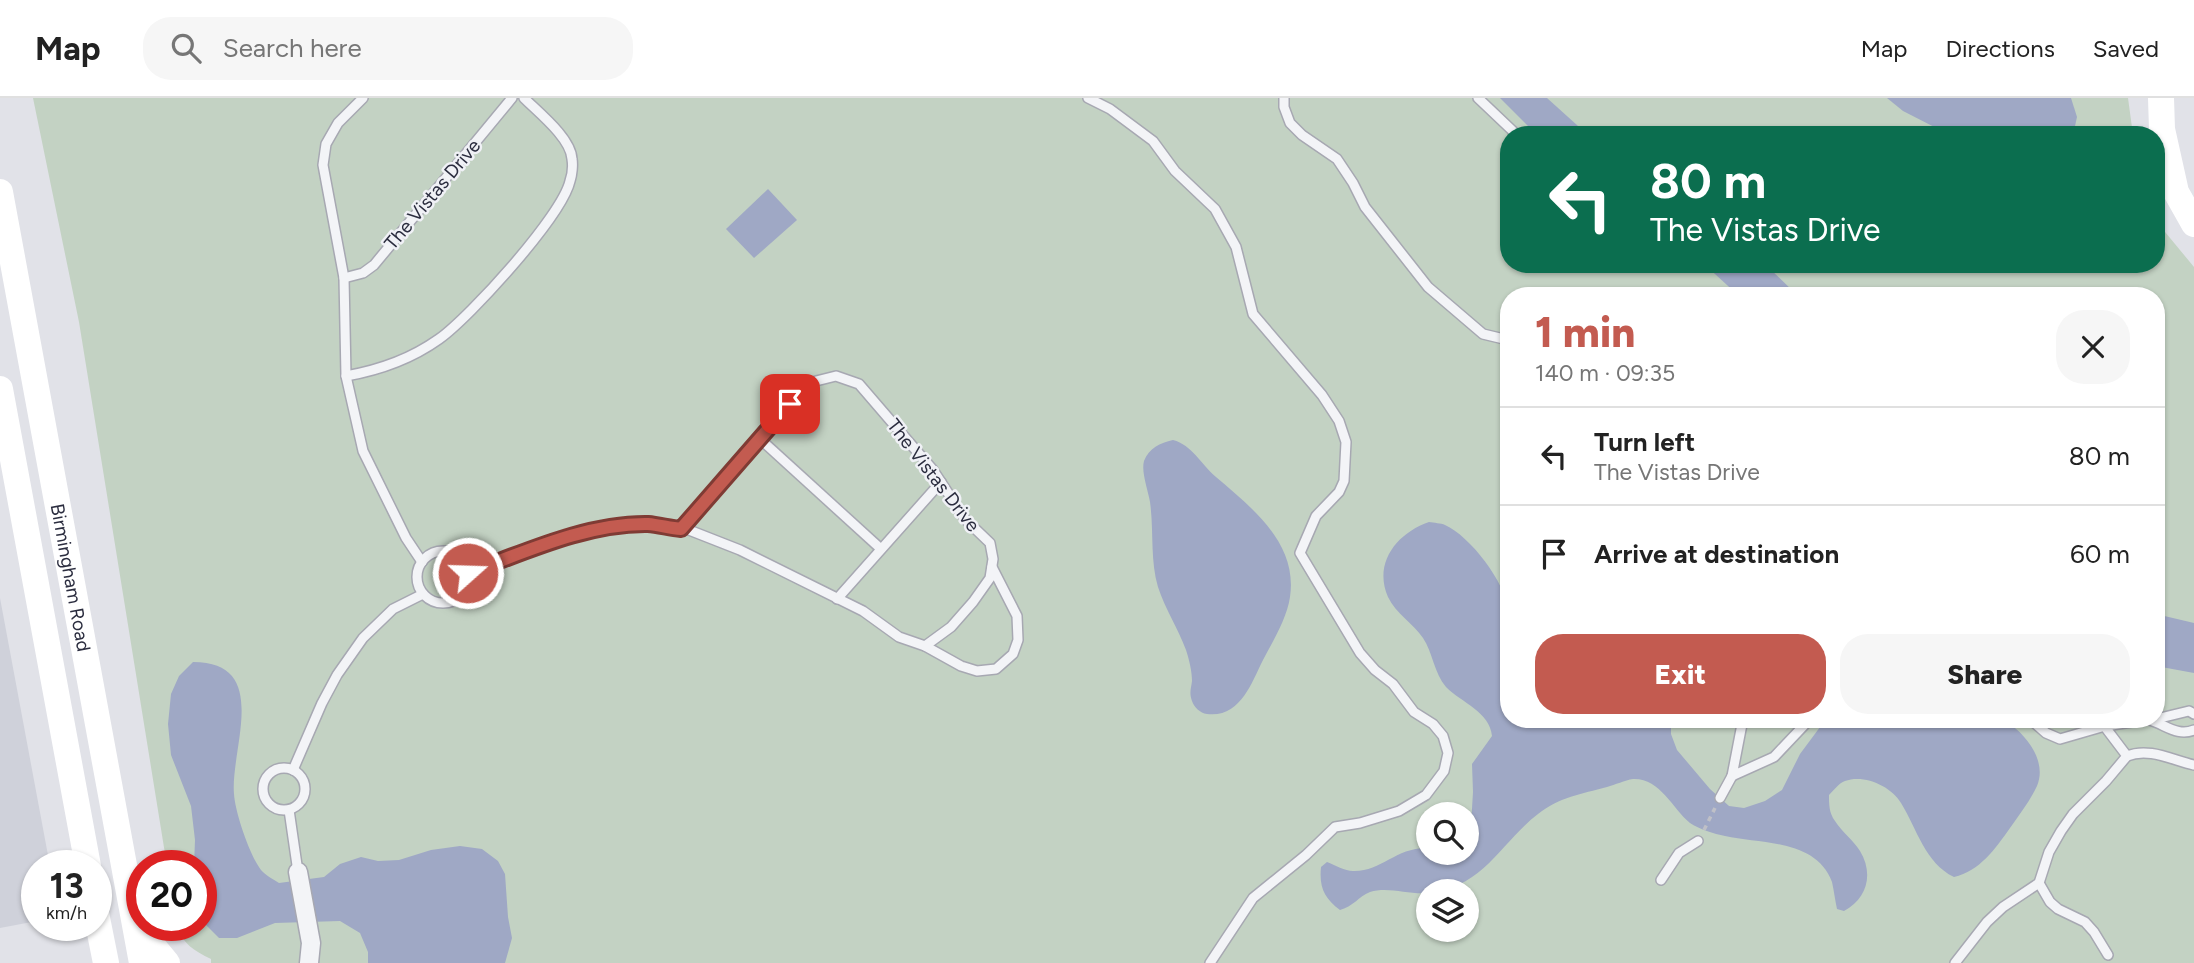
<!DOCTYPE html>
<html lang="en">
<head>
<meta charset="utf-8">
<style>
  :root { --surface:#fff; --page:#f6f6f6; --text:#222; --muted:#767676; --line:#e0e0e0; --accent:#c35b50 }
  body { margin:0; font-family:Figtree,sans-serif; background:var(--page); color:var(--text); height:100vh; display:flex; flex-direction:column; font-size:26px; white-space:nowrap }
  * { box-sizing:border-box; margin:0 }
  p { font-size:23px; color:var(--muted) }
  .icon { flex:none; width:38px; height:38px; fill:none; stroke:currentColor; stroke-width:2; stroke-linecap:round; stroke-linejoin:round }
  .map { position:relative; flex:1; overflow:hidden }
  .drawer { position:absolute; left:1500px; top:189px; width:665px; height:441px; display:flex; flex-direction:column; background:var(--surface); border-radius:28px; box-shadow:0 2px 5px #0004 }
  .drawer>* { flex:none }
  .guide { position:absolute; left:1500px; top:28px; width:665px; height:147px; border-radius:28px; box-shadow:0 2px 5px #0004; background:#0b6e4f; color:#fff; overflow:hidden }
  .fabs { position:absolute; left:1416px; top:704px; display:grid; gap:14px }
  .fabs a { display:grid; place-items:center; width:63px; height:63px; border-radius:50%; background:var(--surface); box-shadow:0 2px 5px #0004; font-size:35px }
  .speed { position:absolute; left:21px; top:752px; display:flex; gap:14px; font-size:35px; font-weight:700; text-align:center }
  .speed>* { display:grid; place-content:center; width:91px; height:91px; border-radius:50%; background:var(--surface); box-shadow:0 2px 5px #0004; line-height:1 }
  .speed small { font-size:18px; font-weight:400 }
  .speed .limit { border:10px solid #d22; background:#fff; color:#111 }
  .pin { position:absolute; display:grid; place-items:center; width:60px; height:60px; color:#fff; margin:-30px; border-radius:14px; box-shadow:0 4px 10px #0006 }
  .me { position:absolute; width:77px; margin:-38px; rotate:70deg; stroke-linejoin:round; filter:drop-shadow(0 0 5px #0008) }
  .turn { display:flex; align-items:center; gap:24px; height:147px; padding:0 35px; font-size:32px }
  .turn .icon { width:91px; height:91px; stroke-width:2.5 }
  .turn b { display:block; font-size:49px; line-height:60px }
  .round { display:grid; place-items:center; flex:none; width:74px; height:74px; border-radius:28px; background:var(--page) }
  .overview { display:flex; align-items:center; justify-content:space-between; height:119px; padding:0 35px }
  h1 { font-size:42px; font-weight:800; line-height:52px; color:var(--accent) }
  .cta { display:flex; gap:14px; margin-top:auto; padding:14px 35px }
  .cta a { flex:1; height:80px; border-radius:28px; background:var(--accent); color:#fff; font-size:28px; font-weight:800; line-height:80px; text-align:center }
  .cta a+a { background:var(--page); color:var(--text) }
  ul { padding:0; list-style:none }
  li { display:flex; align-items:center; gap:21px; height:98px; padding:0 35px; border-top:2px solid var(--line) }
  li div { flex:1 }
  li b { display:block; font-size:26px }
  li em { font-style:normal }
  header { display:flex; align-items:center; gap:42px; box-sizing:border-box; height:98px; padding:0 35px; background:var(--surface); border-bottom:2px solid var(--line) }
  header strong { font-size:33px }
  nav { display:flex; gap:38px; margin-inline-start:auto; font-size:24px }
  .search { width:490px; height:63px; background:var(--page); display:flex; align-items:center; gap:18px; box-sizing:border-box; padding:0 24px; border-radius:28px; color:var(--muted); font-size:26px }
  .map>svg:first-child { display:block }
</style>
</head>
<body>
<header>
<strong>Map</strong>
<div class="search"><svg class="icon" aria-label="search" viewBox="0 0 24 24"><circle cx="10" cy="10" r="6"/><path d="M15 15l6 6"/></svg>Search here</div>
<nav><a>Map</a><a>Directions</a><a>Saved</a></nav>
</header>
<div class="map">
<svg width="2194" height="865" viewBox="0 0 2194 865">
  <rect width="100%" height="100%" fill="#e1e2e8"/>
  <path fill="#cfd1da" d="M0,500L50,768H37V823L0,830Z"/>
  <path fill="#c3d2c3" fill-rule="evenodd" d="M33,0H2128L2133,37H1508V166H2156V123L2194,169V865H211V861C194,853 182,845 177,828H201V768H167L79,224ZM1508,198H2156V621H1508ZM1428,716H1466V754H1428ZM1428,793H1466V831H1428Z"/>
  <g fill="#9fa8c5">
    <path d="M1500,0H1547L1588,37H1537Z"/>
    <path d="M1887,0H2071L2077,19L2073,37H1950L1903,13Z"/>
    <path d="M768,91L797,122L754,160L726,131Z"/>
    <path d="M1704,166H1765L1798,198H1739Z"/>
    <path d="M1173,342C1192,347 1201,366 1216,379C1252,410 1298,445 1290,499C1287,520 1273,543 1263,562C1251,586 1240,620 1207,616C1200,615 1194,609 1192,603C1189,595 1191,591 1192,583C1192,573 1189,561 1186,552C1178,530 1165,511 1158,489C1150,462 1154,432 1150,404C1148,392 1141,374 1144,363C1149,350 1160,345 1173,342Z"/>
    <path d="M1429,424C1434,425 1441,425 1445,427C1470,438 1506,485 1508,512C1512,548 1508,586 1508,621H1671V636L1677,652L1710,691L1729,708L1744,710L1765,703L1782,692L1800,656L1826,621H2002C2024,633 2048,662 2037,688C2030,703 2019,717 2010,730C1995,751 1980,773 1954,779C1925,765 1917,731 1901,705C1891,688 1864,676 1845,683C1839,685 1834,692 1829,697C1829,706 1829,715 1835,723C1842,734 1853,742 1860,753C1874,776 1867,801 1844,813L1837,811C1835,802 1834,793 1832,784C1816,741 1761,746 1725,738C1714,736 1699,731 1690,725C1672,710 1660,680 1633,681C1625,682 1615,687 1607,689C1581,696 1560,699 1538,716C1501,744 1481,793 1428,793V795C1409,797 1388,788 1370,794C1358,799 1354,808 1340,812C1324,800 1319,789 1321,769L1327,764C1335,767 1345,773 1353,773C1381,774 1396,749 1428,750V754H1466L1467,737L1471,727L1473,694L1472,666L1492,638C1490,614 1462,605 1446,589C1434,575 1433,555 1423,540C1413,525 1396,516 1388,499C1373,465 1397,435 1429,424Z"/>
    <path d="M2156,516L2194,525V575L2156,568Z"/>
    <path d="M193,564C272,564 230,651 234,696C235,714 250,758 261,772C265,777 273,781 279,785L324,779L340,766L361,759L378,763L399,762L431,752L460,748L482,751L498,763L505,776L508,819L512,840L505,865H368V854L360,835L340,823L275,825L237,840H219L201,822V768H194L195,742L191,708L171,657L168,626L171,596L179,578Z"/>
  </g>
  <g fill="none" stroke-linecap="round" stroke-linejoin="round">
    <defs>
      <g id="lane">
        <path d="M363,0L338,25L326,46L323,67L344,180L346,278L363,353L406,440L422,464"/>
        <path d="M1088,0L1110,11L1153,43L1175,73L1215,111L1236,149L1253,216L1322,297L1339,323L1346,344L1344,383L1339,394L1316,418L1300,455L1360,555L1375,572L1393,586L1414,614L1433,626L1443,638L1448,655L1444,673L1426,697L1399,713L1360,725L1335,729L1306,757L1253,800L1210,865"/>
        <path d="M1284,0V9L1290,25L1302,37L1337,61L1353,85L1365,109L1428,189L1483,236L1508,242"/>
        <path d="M1478,0L1517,37"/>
        <path d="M344,180L363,175L374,167L512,0"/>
        <path d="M346,278C380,272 411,261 439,241C470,219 562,118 570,83C572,77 573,67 572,61C571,40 538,14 524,0"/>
        <path d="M759,340L881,451"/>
        <path d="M681,431L808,285L836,278L859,286L933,372L965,421L990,445L993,461L990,480L973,504L951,529L925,548"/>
        <circle cx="443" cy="479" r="26"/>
        <path d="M468,475L551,445L600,431L648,426L689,432L740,452L863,513L899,539L925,548L961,568L977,573L996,571L1013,556L1018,542L1017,518L992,469"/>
        <path d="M837,501L941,384"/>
        <path d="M1743,621L1732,678L1774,659L1810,621"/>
        <path d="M2030,621L2046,635L2060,641L2105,628L2152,621"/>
        <path d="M2156,621L2189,613L2194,616"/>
        <path d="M2149,622C2165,626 2177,639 2194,632"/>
        <path d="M2127,658C2149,649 2172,662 2194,667"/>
        <circle cx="284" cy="691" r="21"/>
        <path d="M293,672L322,605L337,577L363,540L393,511L423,496"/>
        <path d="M1720,700L1732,678"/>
        <path d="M289,712L298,774"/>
        <path d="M1661,782L1679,755L1698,743"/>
        <path d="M2039,785L2050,804L2058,811L2085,824L2094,834L2108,857"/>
        <path d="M1955,865L1987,824L2003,809L2039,785L2049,754L2061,733L2073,716L2106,683L2127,658L2099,621"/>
      </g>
      <path id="street" d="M298,774L311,845L309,865"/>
    </defs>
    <use href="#lane" stroke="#a7a8b2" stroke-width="12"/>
    <use href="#street" stroke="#a7a8b2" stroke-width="21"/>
    <path stroke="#bfc0c7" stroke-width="3.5" stroke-dasharray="5 5" stroke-linecap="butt" d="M1704,732L1715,710"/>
    <use href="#lane" stroke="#f3f4f7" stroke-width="9"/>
    <use href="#street" stroke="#f3f4f7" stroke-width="18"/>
    <g stroke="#fff" stroke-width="26">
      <path d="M2161,0L2162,31L2176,94L2194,126"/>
      <path id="s1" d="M0,94L142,865"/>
      <path d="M0,291L88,768"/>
      <path d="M96,815L106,865"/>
      <path d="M138,830L167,865"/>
    </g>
  </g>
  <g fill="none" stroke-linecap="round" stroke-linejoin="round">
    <defs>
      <path id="route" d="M468,475C525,454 587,425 648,426C659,427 670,430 681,431L790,306"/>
    </defs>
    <use href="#route" stroke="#7f3b34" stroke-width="18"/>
    <use href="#route" stroke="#c35b50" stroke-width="12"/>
  </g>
  <g text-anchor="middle" stroke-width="5" stroke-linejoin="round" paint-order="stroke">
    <g font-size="19" fill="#2b2d3f" stroke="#f0f1f6">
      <text transform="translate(432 96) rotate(-50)" y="7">The Vistas Drive</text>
      <text transform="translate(934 377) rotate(52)" y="7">The Vistas Drive</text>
      <text dy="7" stroke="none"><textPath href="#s1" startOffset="392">Birmingham Road</textPath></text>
    </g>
  </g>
</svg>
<div class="fabs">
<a><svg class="icon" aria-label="search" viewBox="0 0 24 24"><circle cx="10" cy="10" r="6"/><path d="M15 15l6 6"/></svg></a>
<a><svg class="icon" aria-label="layers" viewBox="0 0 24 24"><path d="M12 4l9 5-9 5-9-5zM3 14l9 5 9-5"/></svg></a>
</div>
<div class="speed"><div>13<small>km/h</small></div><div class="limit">20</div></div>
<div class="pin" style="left:790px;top:306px;background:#d93025"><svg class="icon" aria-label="arrive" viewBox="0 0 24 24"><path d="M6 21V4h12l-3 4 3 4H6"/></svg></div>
<svg class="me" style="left:468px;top:475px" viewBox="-20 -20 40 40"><circle r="17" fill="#c35b50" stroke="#fff" stroke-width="3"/><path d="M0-11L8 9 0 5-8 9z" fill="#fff"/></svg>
<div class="guide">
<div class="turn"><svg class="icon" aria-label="left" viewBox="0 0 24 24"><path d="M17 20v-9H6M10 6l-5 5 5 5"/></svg><div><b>80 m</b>The Vistas Drive</div></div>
</div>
<section class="drawer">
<div class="overview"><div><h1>1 min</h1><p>140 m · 09:35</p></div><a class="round"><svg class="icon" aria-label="close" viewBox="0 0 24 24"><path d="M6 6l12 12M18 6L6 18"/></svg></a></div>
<ul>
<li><svg class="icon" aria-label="left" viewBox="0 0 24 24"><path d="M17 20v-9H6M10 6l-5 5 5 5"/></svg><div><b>Turn left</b><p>The Vistas Drive</p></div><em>80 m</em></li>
<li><svg class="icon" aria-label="arrive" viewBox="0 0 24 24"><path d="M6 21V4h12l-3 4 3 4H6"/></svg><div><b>Arrive at destination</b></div><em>60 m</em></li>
</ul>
<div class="cta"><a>Exit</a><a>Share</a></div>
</section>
</div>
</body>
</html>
